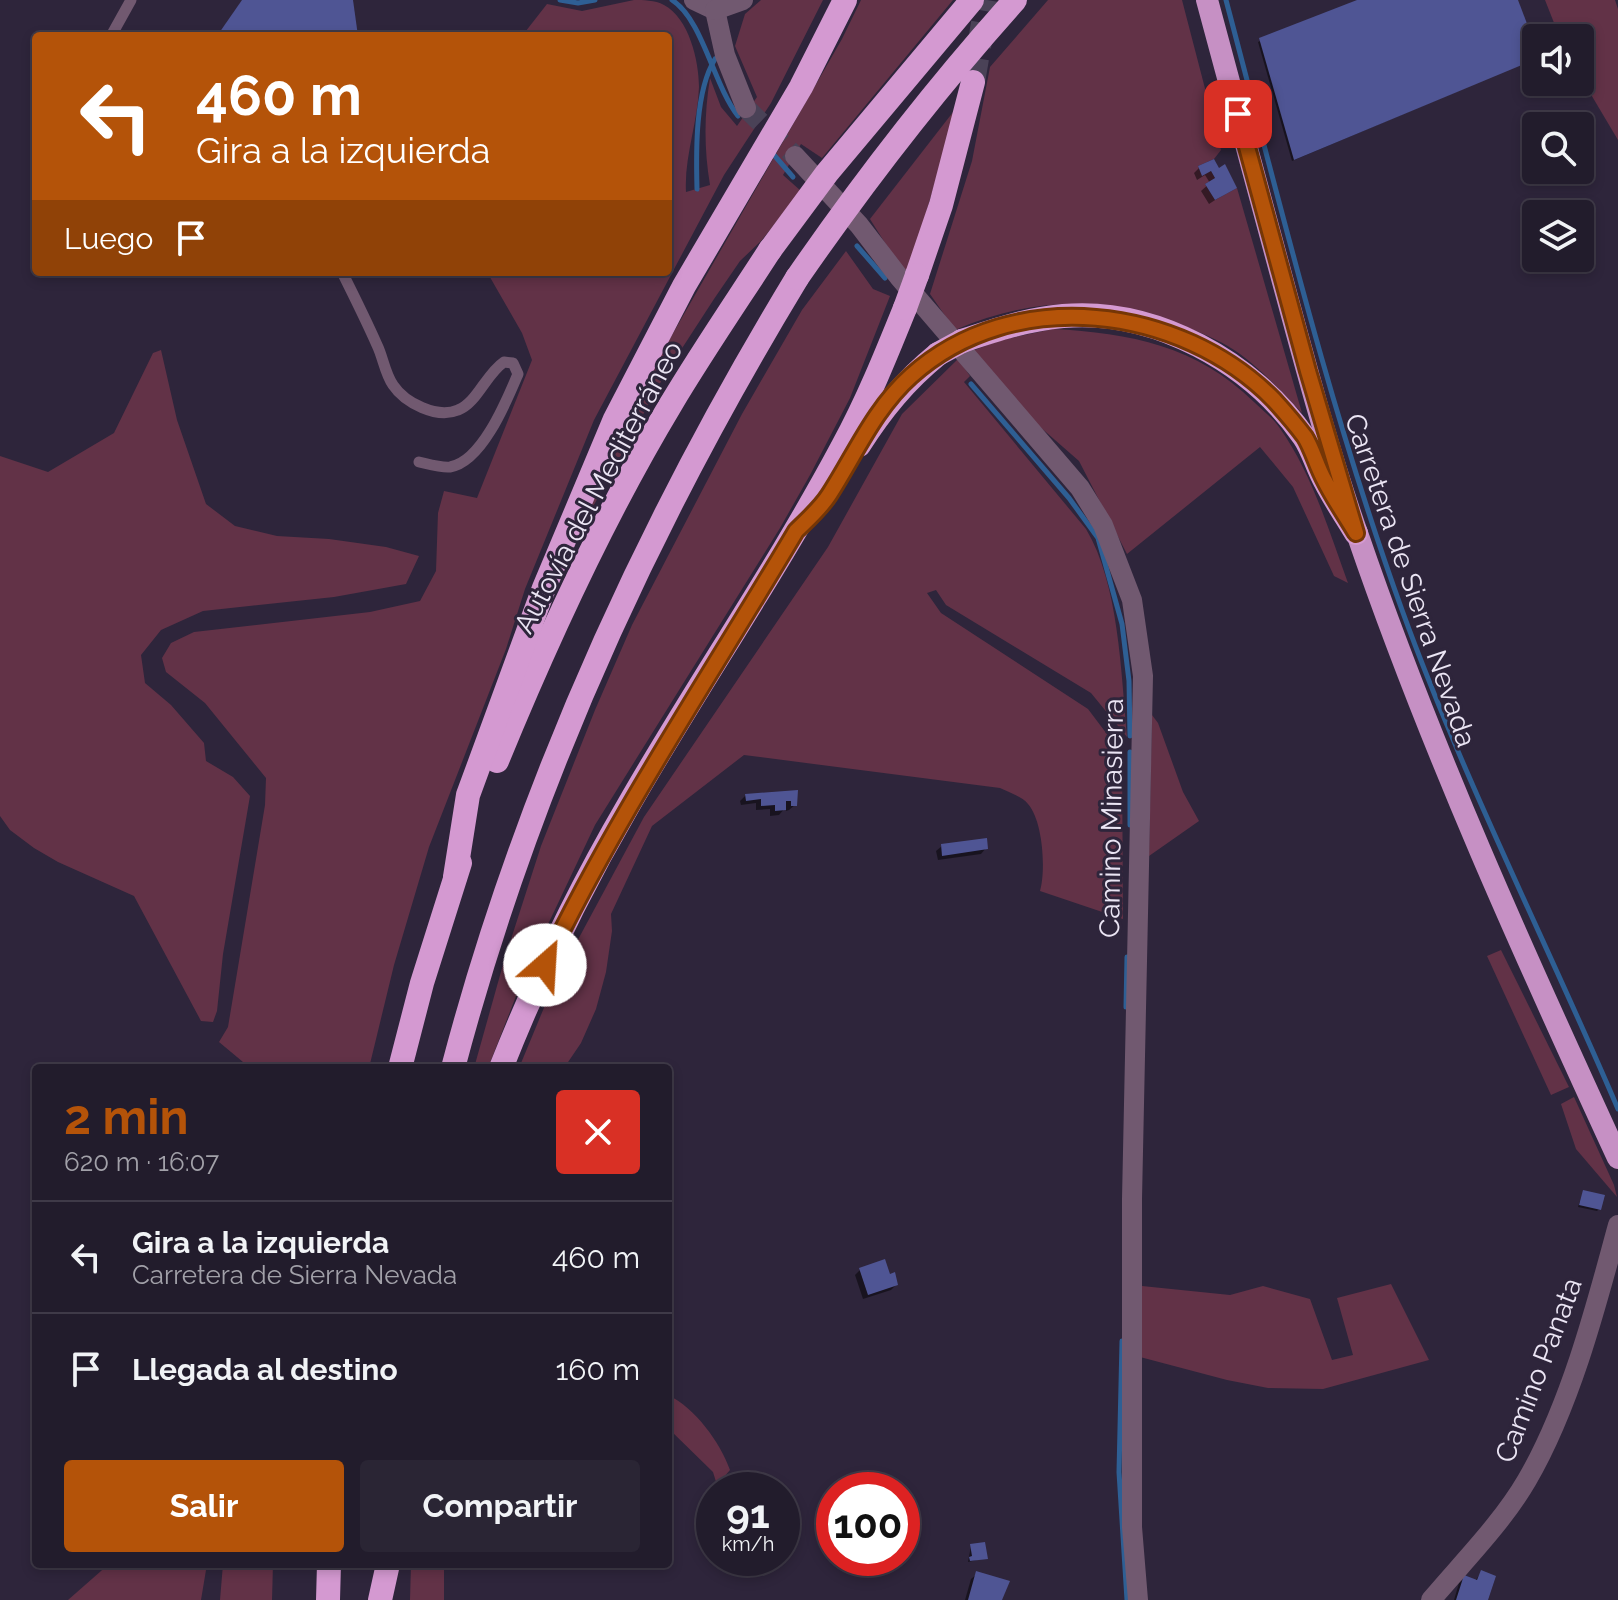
<!DOCTYPE html>
<html lang="es">
<head>
<meta charset="utf-8">
<style>
  :root { --surface:#221c2c; --page:#2a2534; --text:#f1f3f6; --muted:#a2a1a9; --line:#3f3a48; --accent:#b45309 }
  body { margin:0; font-family:Raleway,sans-serif; background:var(--page); color:var(--text); height:100vh; display:flex; flex-direction:column; font-size:30px; white-space:nowrap }
  * { box-sizing:border-box; margin:0 }
  p { font-size:26px; color:var(--muted) }
  .icon { flex:none; width:44px; height:44px; fill:none; stroke:currentColor; stroke-width:2; stroke-linecap:round; stroke-linejoin:round }
  .map { position:relative; flex:1; overflow:hidden }
  .panel { position:absolute; left:32px; top:1064px; width:640px; height:504px; display:flex; flex-direction:column; background:var(--surface); border-radius:8px; box-shadow:0 4px 12px #0003,0 0 0 2px var(--line) }
  .panel>* { flex:none }
  .guide { position:absolute; left:32px; top:32px; width:640px; height:244px; border-radius:8px; box-shadow:0 4px 12px #0003,0 0 0 2px var(--line); background:#b45309; color:#fff; overflow:hidden }
  .fabs { position:absolute; left:1522px; top:24px; display:grid; gap:16px }
  .fabs a { display:grid; place-items:center; width:72px; height:72px; border-radius:8px; background:var(--surface); box-shadow:0 4px 12px #0003,0 0 0 2px var(--line); font-size:40px }
  .speed { position:absolute; left:696px; top:1472px; display:flex; gap:16px; font-size:40px; font-weight:700; text-align:center }
  .speed>* { display:grid; place-content:center; width:104px; height:104px; border-radius:50%; background:var(--surface); box-shadow:0 4px 12px #0003,0 0 0 2px var(--line); line-height:1 }
  .speed small { font-size:20px; font-weight:400 }
  .speed .limit { border:12px solid #d22; background:#fff; color:#111 }
  .pin { position:absolute; display:grid; place-items:center; width:68px; height:68px; color:#fff; margin:-34px; border-radius:16px; box-shadow:0 4px 12px #0006 }
  .me { position:absolute; width:88px; margin:-44px; rotate:26deg; stroke-linejoin:round; filter:drop-shadow(0 0 6px #0008) }
  .turn { display:flex; align-items:center; gap:28px; height:168px; padding:0 32px; font-size:36px }
  .turn .icon { width:104px; height:104px; stroke-width:2.5 }
  .turn b { display:block; font-size:56px; line-height:68px }
  .then { display:flex; align-items:center; height:76px; padding:0 32px; background:#0003; gap:16px; font-size:30px }
  .round { display:grid; place-items:center; flex:none; width:84px; height:84px; border-radius:8px; background:var(--page) }
  .head { display:flex; align-items:center; justify-content:space-between; height:136px; padding:0 32px }
  h1 { font-size:48px; font-weight:700; line-height:60px; color:var(--accent) }
  .primary-button { display:flex; gap:16px; margin-top:auto; padding:16px 32px }
  .primary-button a { flex:1; height:92px; border-radius:8px; background:var(--accent); color:#fff; font-size:32px; font-weight:700; line-height:92px; text-align:center }
  .primary-button a+a { background:var(--page); color:var(--text) }
  ul { padding:0; list-style:none }
  li { display:flex; align-items:center; gap:24px; height:112px; padding:0 32px; border-top:2px solid var(--line) }
  li div { flex:1 }
  li b { display:block; font-size:30px }
  li em { font-style:normal }
  .map>svg:first-child { display:block }
</style>
</head>
<body>
<div class="map">
<svg width="1618" height="1600" viewBox="0 0 1618 1600">
  <rect width="100%" height="100%" fill="#2e253b"/>
  <g fill="#623247">
    <path d="M634,0C643,0 655,0 664,5C689,18 699,61 699,87C698,122 684,157 686,192L710,185C704,149 704,115 710,78L721,107L737,126L757,97L735,46L745,14L761,0H823L771,103L724,175L594,420L525,589L506,649L429,847L394,965L369,1068H245L243,1062L219,1042L228,1027L265,805L266,778L205,703L166,672L162,658L171,643L194,632L370,612L420,601L436,571L438,513L444,491L477,498L532,360L522,333L487,272H668V36H522L547,4L582,11Z"/>
    <path d="M861,0H953L822,158L801,144L783,175L801,191L761,241L740,261L714,299L664,376L582,527L641,389L842,39Z"/>
    <path d="M1048,0H1182L1221,150L1214,159L1198,166L1202,175L1211,171L1215,178L1205,184L1215,200L1237,188L1302,413C1282,392 1263,371 1240,354C1224,342 1204,334 1186,327C1107,296 1033,296 955,330L930,294L972,161L990,67Z"/>
    <path d="M1545,0H1615L1618,9V140L1580,76V38H1560Z"/>
    <path d="M957,107L907,278L870,219Z"/>
    <path d="M846,251L873,289L890,296L850,398L810,475L780,528L595,825L525,973L488,1068H474L504,961L541,846L595,710L632,625L742,414L802,310Z"/>
    <path d="M1053,329C1130,333 1197,346 1254,402C1262,410 1273,418 1279,427C1312,473 1329,531 1348,583L1334,576L1293,487L1260,447L1127,554L1079,461L1039,426L972,351L1001,340Z"/>
    <path d="M161,350L177,420L206,504L235,526L277,536L329,539L386,547L419,556L406,584L334,597L203,611L161,630L141,655L145,683L171,705L204,743L206,761L233,777L250,796L223,954L217,1011L213,1022L201,1021L134,896L58,862L34,848L10,830L0,816V456L48,472L114,433L153,353Z"/>
    <path d="M958,359L970,376L964,382L1086,529C1119,584 1121,673 1127,737L1091,693L946,605L936,590L927,593L941,613L1088,709L1122,754L1123,919L1040,891C1046,870 1043,821 1028,804C1023,797 1008,792 1000,788L744,755L652,826L611,914L612,931L606,972L596,1009L581,1043L564,1068H519L553,986L644,817L828,547L902,414Z"/>
    <path d="M1152,715L1158,723L1183,792L1199,821L1149,856Z"/>
    <path d="M1501,950L1569,1087L1551,1095L1487,956Z"/>
    <path d="M1574,1097L1614,1185L1617,1197L1576,1149L1561,1104Z"/>
    <path d="M1391,1284L1429,1360L1323,1389L1268,1388L1227,1380L1140,1357L1142,1286L1230,1295L1263,1286L1310,1299L1332,1360L1353,1355L1337,1298Z"/>
    <path d="M668,1395C695,1408 720,1442 730,1470L717,1485L713,1472L668,1428Z"/>
    <path d="M109,1564H207L201,1600H68Z"/>
    <path d="M223,1564H273L272,1600H220Z"/>
    <path d="M411,1564H444V1600H410Z"/>
  </g>
  <g fill="#0007">
    <path d="M1362,0H1516L1536,58L1292,161L1258,42Z"/>
    <path d="M1199,168L1218,171L1235,187L1209,204L1201,191L1210,183L1205,175L1197,180L1194,173Z"/>
    <path d="M796,792L795,805L789,810L786,811V807L779,815L770,816V809L756,810V803L741,805L740,801L746,795Z"/>
    <path d="M942,846L986,848L981,854L938,860L936,851Z"/>
    <path d="M1583,1192L1599,1209L1597,1211L1578,1207Z"/>
    <path d="M860,1270L889,1277L896,1285L891,1290L863,1299L855,1275Z"/>
    <path d="M971,1546L986,1558L968,1562Z"/>
    <path d="M1481,1573L1486,1600H1454L1459,1583L1465,1578L1475,1581Z"/>
    <path d="M977,1574L1000,1600H965L971,1579Z"/>
  </g>
  <g fill="none" stroke-linecap="round" stroke-linejoin="round">
    <g stroke="#2e5f94" stroke-width="5">
      <path d="M560,0L578,3L595,0"/>
      <path d="M672,0C703,20 713,84 738,116"/>
      <path d="M1226,0C1280,204 1330,411 1402,610C1464,781 1547,943 1618,1109"/>
      <path d="M774,155L793,177"/>
      <path d="M697,189C696,152 695,91 715,59"/>
      <path d="M857,246L885,278"/>
      <path d="M971,384L1069,498L1098,538L1122,624L1129,681L1130,736"/>
      <path d="M1130,752V825"/>
      <path d="M1126,1007L1127,957"/>
      <path d="M1122,1341L1119,1472L1127,1600"/>
    </g>
  </g>
  <g fill="#4f5594">
    <path d="M242,0H353L358,36H217Z"/>
    <path d="M1357,0H1518L1536,47V59L1294,160L1259,38Z"/>
    <path d="M1214,159L1219,168L1225,164L1237,188L1215,200L1205,184L1215,178L1211,171L1202,176L1198,166Z"/>
    <path d="M798,790L797,806H791V801H786V810L775,811V805L761,806V799L746,801L745,794Z"/>
    <path d="M987,838L988,849L942,856L941,844Z"/>
    <path d="M1583,1190L1605,1195L1601,1210L1579,1205Z"/>
    <path d="M885,1259L890,1274L895,1272L898,1285L868,1295L859,1268Z"/>
    <path d="M985,1542L988,1559L970,1561L969,1557L972,1556L970,1544Z"/>
    <path d="M1481,1570L1496,1576L1488,1600H1456L1464,1575L1477,1580Z"/>
    <path d="M976,1571L1010,1581L1002,1600H968Z"/>
  </g>
  <g fill="none" stroke-linecap="round" stroke-linejoin="round">
    <path stroke="#4a4257" stroke-width="20" stroke-dasharray="20 10" stroke-linecap="butt" d="M746,108L795,156"/>
    <path stroke="#4a4257" stroke-width="24" stroke-dasharray="24 12" stroke-linecap="butt" d="M973,82L987,0"/>
    <g stroke="#715970" stroke-width="11">
      <path d="M111,36L131,0"/>
      <path d="M342,272C354,296 366,320 377,345C383,357 385,374 393,385C405,403 437,419 458,410C477,403 486,374 504,362L513,363L518,374C507,400 482,462 450,467C442,468 428,464 419,462"/>
    </g>
    <g stroke="#715970" stroke-width="20">
      <path d="M694,0L715,10"/>
      <path d="M715,10L725,55L746,108"/>
      <path d="M715,10L743,0"/>
      <path d="M795,156L859,225L899,277L1080,488L1103,525L1132,600L1143,676L1132,1199V1527L1138,1600"/>
      <path d="M1431,1600C1463,1562 1502,1523 1527,1480C1570,1406 1596,1307 1618,1225"/>
    </g>
    <path stroke="#c690c4" stroke-width="22" d="M1207,0C1233,98 1260,195 1286,293C1308,374 1330,457 1358,536C1431,749 1524,954 1618,1158"/>
    <g stroke="#d499d1" stroke-width="24">
      <path d="M917,275L941,205L973,82"/>
      <path d="M962,341C995,330 1028,319 1063,316C1155,308 1252,362 1304,437C1313,450 1317,467 1325,481C1334,499 1346,516 1356,533"/>
      <path d="M859,445C882,409 905,381 938,354"/>
      <path d="M497,761C547,639 603,517 671,404C702,352 737,301 770,250"/>
      <path d="M455,877L468,795L544,588L615,419L684,286L801,87L845,0"/>
      <path d="M400,1068L422,983L460,863"/>
      <path d="M453,1068C527,787 646,527 797,278"/>
      <path d="M501,1068C537,977 579,890 628,806C697,685 777,570 843,446C867,402 886,355 905,308"/>
      <path d="M328,1600L329,1564"/>
      <path d="M380,1600L388,1564"/>
    </g>
    <g stroke="#d499d1" stroke-width="24">
      <path d="M770,250L827,173L972,0"/>
      <path d="M797,278C864,181 936,88 1015,0"/>
      <path d="M905,308L917,275"/>
      <path d="M938,354L962,341"/>
    </g>
  </g>
  <g fill="none" stroke-linecap="round" stroke-linejoin="round">
    <defs>
      <path id="route" d="M545,965C618,813 711,675 796,531C807,520 820,509 829,495C855,455 874,409 911,376C1013,284 1181,305 1274,400C1284,411 1296,425 1305,437C1313,450 1317,467 1325,481C1334,499 1346,516 1356,533L1308,371L1238,114"/>
    </defs>
    <use href="#route" stroke="#753606" stroke-width="20"/>
    <use href="#route" stroke="#b45309" stroke-width="14"/>
  </g>
  <g text-anchor="middle" stroke-width="6" stroke-linejoin="round" paint-order="stroke">
    <g font-size="28" fill="#ebe5f4" stroke="#2e253b">
      <text transform="translate(598 487) rotate(-62)" y="10">Autovía del Mediterráneo</text>
      <text transform="translate(1411 580) rotate(71)" y="10">Carretera de Sierra Nevada</text>
      <text transform="translate(1111 818) rotate(-89)" y="10">Camino Minasierra</text>
      <text transform="translate(1538 1370) rotate(-69)" y="10">Camino Panata</text>
    </g>
  </g>
</svg>
<div class="fabs">
<a><svg class="icon" aria-label="sound" viewBox="0 0 24 24"><path d="M4 9h4l5-4v14l-5-4H4zM17 9q2 3 0 6"/></svg></a>
<a><svg class="icon" aria-label="search" viewBox="0 0 24 24"><circle cx="10" cy="10" r="6"/><path d="M15 15l6 6"/></svg></a>
<a><svg class="icon" aria-label="layers" viewBox="0 0 24 24"><path d="M12 4l9 5-9 5-9-5zM3 14l9 5 9-5"/></svg></a>
</div>
<div class="speed"><div>91<small>km/h</small></div><div class="limit">100</div></div>
<div class="pin" style="left:1238px;top:114px;background:#d93025"><svg class="icon" aria-label="arrive" viewBox="0 0 24 24"><path d="M6 21V4h12l-3 4 3 4H6"/></svg></div>
<svg class="me" style="left:545px;top:965px" viewBox="-20 -20 40 40"><circle r="19" fill="#fff"/><path d="M0-13L10 11 0 6-10 11z" fill="#b45309"/></svg>
<div class="guide">
<div class="turn"><svg class="icon" aria-label="left" viewBox="0 0 24 24"><path d="M17 20v-9H6M10 6l-5 5 5 5"/></svg><div><b>460 m</b>Gira a la izquierda</div></div>
<div class="then">Luego<svg class="icon" aria-label="arrive" viewBox="0 0 24 24"><path d="M6 21V4h12l-3 4 3 4H6"/></svg></div>
</div>
<section class="panel">
<div class="head"><div><h1>2 min</h1><p>620 m · 16:07</p></div><a class="round" style="background:#d93025;color:#fff"><svg class="icon" aria-label="close" viewBox="0 0 24 24"><path d="M6 6l12 12M18 6L6 18"/></svg></a></div>
<ul>
<li><svg class="icon" aria-label="left" viewBox="0 0 24 24"><path d="M17 20v-9H6M10 6l-5 5 5 5"/></svg><div><b>Gira a la izquierda</b><p>Carretera de Sierra Nevada</p></div><em>460 m</em></li>
<li><svg class="icon" aria-label="arrive" viewBox="0 0 24 24"><path d="M6 21V4h12l-3 4 3 4H6"/></svg><div><b>Llegada al destino</b></div><em>160 m</em></li>
</ul>
<div class="primary-button"><a>Salir</a><a>Compartir</a></div>
</section>
</div>
</body>
</html>
